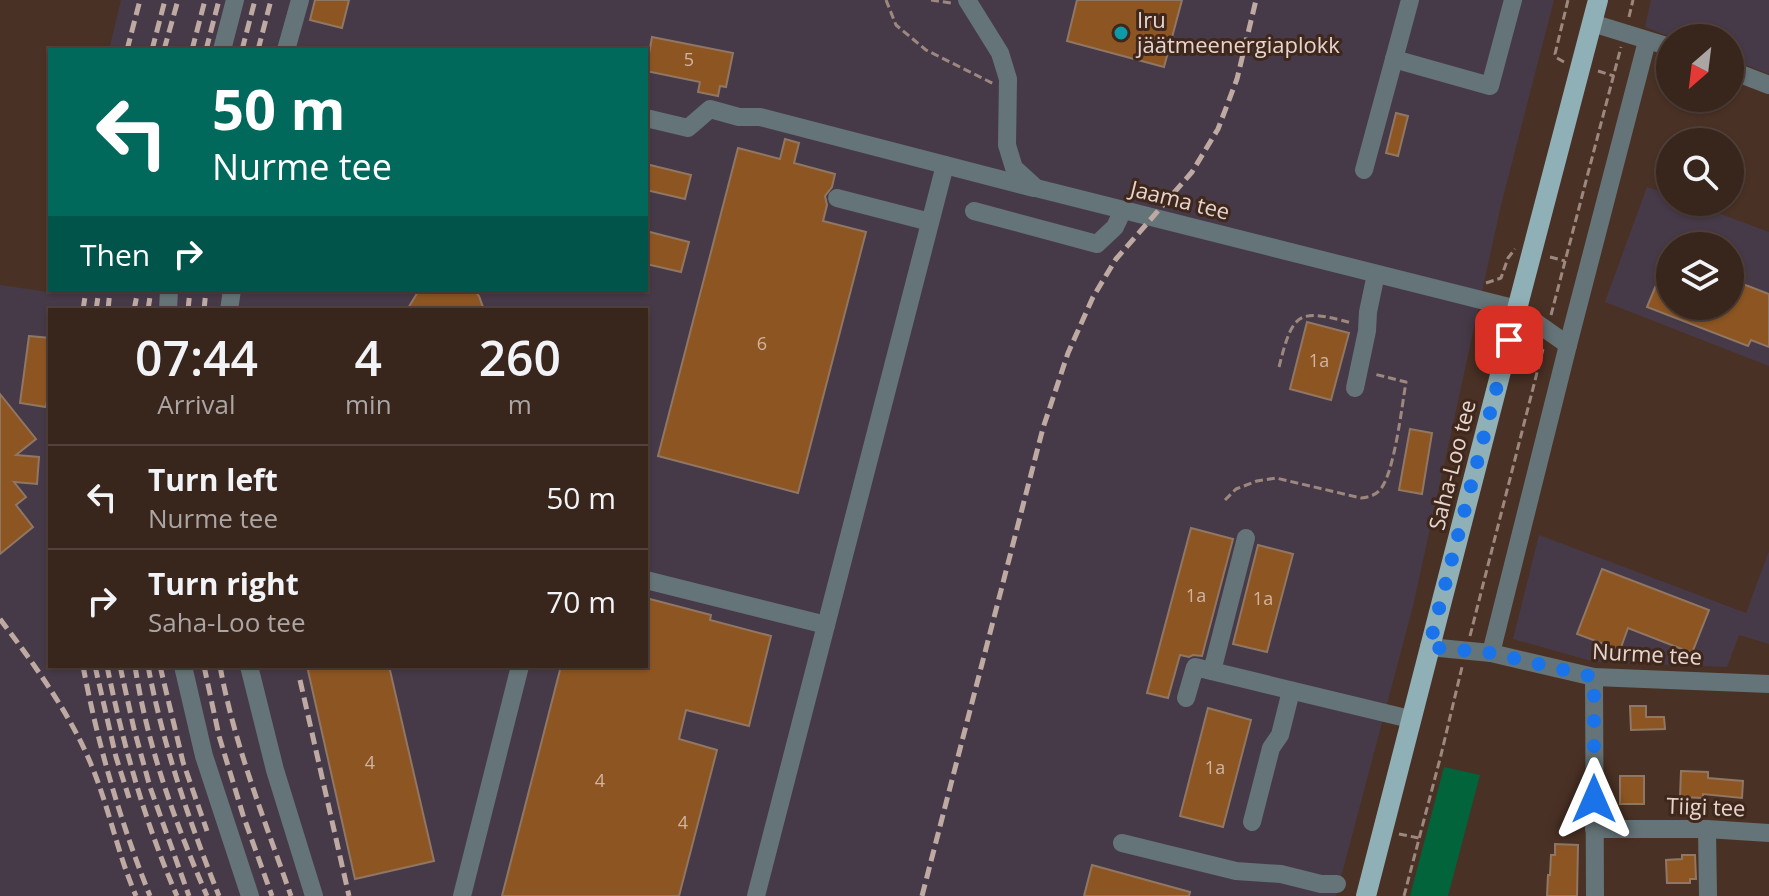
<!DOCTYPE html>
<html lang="en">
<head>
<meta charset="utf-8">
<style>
  :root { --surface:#38251c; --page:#3f2d25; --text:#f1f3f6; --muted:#aba5a3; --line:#52423b }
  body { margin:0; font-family:"Open Sans",sans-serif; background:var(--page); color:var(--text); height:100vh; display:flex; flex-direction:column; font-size:30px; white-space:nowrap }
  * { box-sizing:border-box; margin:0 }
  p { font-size:26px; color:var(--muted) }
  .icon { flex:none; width:44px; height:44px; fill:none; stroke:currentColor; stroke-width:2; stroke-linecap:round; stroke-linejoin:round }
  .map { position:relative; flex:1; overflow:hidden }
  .side { position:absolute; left:48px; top:308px; width:600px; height:360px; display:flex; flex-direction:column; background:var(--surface); border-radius:0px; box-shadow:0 2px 6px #0004,0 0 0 2px var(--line) }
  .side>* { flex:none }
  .top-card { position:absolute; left:48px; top:48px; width:600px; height:244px; border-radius:0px; box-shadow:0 2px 6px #0004,0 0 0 2px var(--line); background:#00695c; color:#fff; overflow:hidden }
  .needle { width:52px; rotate:208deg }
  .controls { position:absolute; left:1656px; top:24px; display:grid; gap:16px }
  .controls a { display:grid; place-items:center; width:88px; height:88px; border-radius:50%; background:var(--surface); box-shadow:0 2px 6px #0004,0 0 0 2px var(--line); font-size:40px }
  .pin { position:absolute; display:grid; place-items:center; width:68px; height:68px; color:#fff; margin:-34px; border-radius:16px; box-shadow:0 4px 12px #0006 }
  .me { position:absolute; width:88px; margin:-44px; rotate:0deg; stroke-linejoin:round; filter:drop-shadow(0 0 6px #0008) }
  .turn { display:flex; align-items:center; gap:28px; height:168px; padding:0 32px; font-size:36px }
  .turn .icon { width:104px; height:104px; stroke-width:2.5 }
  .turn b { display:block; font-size:56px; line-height:68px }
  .then { display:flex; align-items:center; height:76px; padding:0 32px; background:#0003; gap:16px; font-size:30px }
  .eta { display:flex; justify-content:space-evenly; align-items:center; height:136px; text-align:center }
  .eta b { font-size:48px; font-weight:600; line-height:56px }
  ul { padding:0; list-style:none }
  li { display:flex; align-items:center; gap:24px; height:104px; padding:0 32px; border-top:2px solid var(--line) }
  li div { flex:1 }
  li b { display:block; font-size:30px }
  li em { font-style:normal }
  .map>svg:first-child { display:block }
</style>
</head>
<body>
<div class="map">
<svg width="1769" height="896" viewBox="0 0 1769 896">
  <rect width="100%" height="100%" fill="#4a3125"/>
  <g fill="#473a48" fill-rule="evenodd">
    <path d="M121,0H1554L1501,205L1413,606L1336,896H0V285L62,294L63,290H646V50H109ZM50,310H646V666H50Z"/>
    <path d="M1651,0H1769V74L1730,59V38H1674L1645,27Z"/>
    <path d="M1647,187L1670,195V202H1688L1769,232V366L1605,302ZM1670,246H1730V306H1670Z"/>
    <path d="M1539,535L1746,613L1769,551V644L1739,635L1727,667L1595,662L1513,639Z"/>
  </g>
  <path fill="#02643b" d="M1444,767L1480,775L1448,896H1410Z"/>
  <g fill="#8d5522" stroke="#907764" stroke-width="2">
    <path d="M315,0H349L342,28L310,20Z"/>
    <path d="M1077,0H1182L1164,67L1067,41Z"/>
    <path d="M652,37L733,53L726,87L720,86L718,96L698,92L700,82L646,71Z"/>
    <path d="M1396,113L1408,116L1398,156L1386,153Z"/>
    <path d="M785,139L799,143L794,163L835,174L832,187L825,196L827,205L823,221L866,232L798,493L658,456L738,148L780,159Z"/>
    <path d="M646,164L691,175L685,199L646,190Z"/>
    <path d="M646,231L689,242L681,272L646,264Z"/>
    <path d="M1669,254L1670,306H1730V279L1769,294V347L1751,340L1748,346L1647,307Z"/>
    <path d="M419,290H474L479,296L484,310H407Z"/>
    <path d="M1307,322L1349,333L1331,400L1290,389Z"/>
    <path d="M29,336L50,338V380L46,407L20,403Z"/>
    <path d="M0,394L36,439L16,455L39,457L37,484L14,482L26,497L16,505L33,527L0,554Z"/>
    <path d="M1410,429L1432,433L1422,494L1399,490Z"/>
    <path d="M1191,528L1233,539L1202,656L1193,655L1189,657L1180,655L1168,698L1147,693Z"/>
    <path d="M1258,545L1293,554L1267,652L1233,644Z"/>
    <path d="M1602,569L1709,610L1692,653L1628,628L1620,650L1577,634Z"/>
    <path d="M646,598L711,615L710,620L771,636L749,726L686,710L679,739L717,750L679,896H502L561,666H646Z"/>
    <path d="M307,666H389L434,861L355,879Z"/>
    <path d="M1630,706H1646V717H1664L1665,729L1631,730Z"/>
    <path d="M1208,708L1251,720L1223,827L1180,816Z"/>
    <path d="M1681,771L1708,772V778L1743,781L1742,798L1703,794V798L1680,797Z"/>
    <rect x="1620" y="776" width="24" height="28"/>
    <path d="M1555,844L1578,845L1577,896H1547L1548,875H1550L1551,855H1555Z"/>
    <path d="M1682,855H1695L1696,879H1690V883H1667L1666,860L1682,859Z"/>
    <path d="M1092,865L1190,892L1189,896H1084Z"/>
  </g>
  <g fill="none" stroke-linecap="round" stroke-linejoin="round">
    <g stroke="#9d887f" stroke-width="3" stroke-dasharray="8 4" stroke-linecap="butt">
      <path d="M886,0L896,25L926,50L994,84"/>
      <path d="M931,0L951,3"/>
      <path d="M1629,17L1633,0"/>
      <path d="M1564,62L1557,58L1555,54L1568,0"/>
      <path d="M1598,71L1614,76"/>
      <path d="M1550,257L1565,261"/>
      <path d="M1486,283L1501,278L1508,258L1515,249"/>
      <path d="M1551,315L1621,47"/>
      <path d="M1279,367C1293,312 1297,308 1352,323"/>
      <path d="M1225,500L1236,489L1257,481L1276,478L1361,498C1368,497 1374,496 1379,491C1394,477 1402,405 1406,382L1374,374"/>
      <path d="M1470,636L1543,349"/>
      <path d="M1399,834L1419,838"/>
      <path d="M1404,896L1441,755L1462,667"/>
    </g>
    <g stroke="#657478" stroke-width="18">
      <path d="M967,0L1000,53L1008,79L1007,145L1014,168L1036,188L1517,309L1568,345"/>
      <path d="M1592,23L1670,47"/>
      <path d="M222,50L235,0"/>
      <path d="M286,50L300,0"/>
      <path d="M1394,59L1490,86L1513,0"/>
      <path d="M1730,70L1769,85"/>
      <path d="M646,118L688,128L710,109L739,117H760L1034,188"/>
      <path d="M1364,170L1410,0"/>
      <path d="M837,198L930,222"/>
      <path d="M974,211L1097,244L1115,227L1123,210"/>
      <path d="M168,310L169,290"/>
      <path d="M229,310L232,290"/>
      <path d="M1355,388L1367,331L1368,312L1376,274"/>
      <path d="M646,580L826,625"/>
      <path d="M1429,647L1491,653L1594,677L1769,684"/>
      <path d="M1491,653L1568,345L1647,41"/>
      <path d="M183,666L204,756L250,896"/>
      <path d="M249,666L275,770L314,896"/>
      <path d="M1212,671L1246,538"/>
      <path d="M1594,677L1595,896"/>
      <path d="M1186,698L1195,667L1410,719"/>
      <path d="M1252,822L1271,748L1280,735L1291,691"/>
      <path d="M1594,829H1707L1769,833"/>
      <path d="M1707,829L1708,896"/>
      <path d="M1122,843L1236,871L1281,874L1321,884H1337"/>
      <path d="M462,896L520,666"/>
      <path d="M756,896L945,165"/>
    </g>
    <path stroke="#90b0b7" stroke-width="20" d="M1366,896L1517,309L1598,0"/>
    <g stroke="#beaaa2" stroke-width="5" stroke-dasharray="12 6" stroke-linecap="butt">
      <path d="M127,50L140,0"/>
      <path d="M152,50L165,0"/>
      <path d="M164,50L178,0"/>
      <path d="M192,50L205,0"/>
      <path d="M206,50L219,0"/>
      <path d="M242,50L255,0"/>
      <path d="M258,50L271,0"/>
      <path d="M83,310L86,290"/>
      <path d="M96,310L99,290"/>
      <path d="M108,310L110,290"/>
      <path d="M134,310L138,290"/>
      <path d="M148,310L151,290"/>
      <path d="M188,310L190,290"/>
      <path d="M204,310L206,290"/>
      <path d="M0,619C31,660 66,708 87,755C108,801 116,850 136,896"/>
      <path d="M83,666C98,745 120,821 150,896"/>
      <path d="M95,666L116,757L129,798"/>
      <path d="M107,666C123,744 145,823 177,896"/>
      <path d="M120,666L134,729L150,787L189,896"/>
      <path d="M135,666C147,745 175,823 207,896"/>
      <path d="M148,666C163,745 189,821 219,896"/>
      <path d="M160,666L183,762L207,831"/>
      <path d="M204,666L219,736L243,815L272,896"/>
      <path d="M220,666C234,744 265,821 291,896"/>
      <path d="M300,680L349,896"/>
      <path d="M922,896L1043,428L1068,353L1093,297L1116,259L1192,172L1218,129L1237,79L1256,0"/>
    </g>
  </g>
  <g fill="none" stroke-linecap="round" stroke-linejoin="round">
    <path stroke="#1a73e8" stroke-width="14" stroke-dasharray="0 25.2" d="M1509,340L1429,647L1491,653L1594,677V799"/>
  </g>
  <circle fill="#0f9aa8" stroke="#3f271b" stroke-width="3" cx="1121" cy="33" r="8"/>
  <g text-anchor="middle" stroke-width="6" stroke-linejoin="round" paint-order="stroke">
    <g font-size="18" fill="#d0b5a3">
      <text x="689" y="66">5</text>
      <text x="762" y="350">6</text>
      <text x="1319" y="367">1a</text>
      <text x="1196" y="602">1a</text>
      <text x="1263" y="605">1a</text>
      <text x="370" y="769">4</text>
      <text x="1215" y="774">1a</text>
      <text x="600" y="787">4</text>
      <text x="683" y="829">4</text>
    </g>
    <g font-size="22" fill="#e6d5ce" stroke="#3f271b" text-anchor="start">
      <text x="1137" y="28">Iru<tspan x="1137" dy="25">jäätmeenergiaplokk</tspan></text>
    </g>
    <g font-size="22" fill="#e6d5ce" stroke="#3f271b">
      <text transform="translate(1180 200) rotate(14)" y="8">Jaama tee</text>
      <text transform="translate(1452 465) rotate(-76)" y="8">Saha-Loo tee</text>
      <text transform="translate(1647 654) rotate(3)" y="8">Nurme tee</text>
      <text transform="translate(1706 807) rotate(2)" y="8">Tiigi tee</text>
    </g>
  </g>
</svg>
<div class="controls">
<a><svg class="needle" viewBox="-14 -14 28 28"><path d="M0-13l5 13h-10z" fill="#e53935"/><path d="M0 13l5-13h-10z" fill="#aba5a3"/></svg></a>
<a><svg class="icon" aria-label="search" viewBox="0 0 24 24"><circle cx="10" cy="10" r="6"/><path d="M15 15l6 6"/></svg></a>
<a><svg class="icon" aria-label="layers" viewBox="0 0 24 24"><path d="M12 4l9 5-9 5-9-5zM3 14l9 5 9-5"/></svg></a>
</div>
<div class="pin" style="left:1509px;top:340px;background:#d93025"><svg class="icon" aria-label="arrive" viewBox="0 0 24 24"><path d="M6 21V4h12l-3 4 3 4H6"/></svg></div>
<svg class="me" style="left:1594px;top:799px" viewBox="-20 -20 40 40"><path d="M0-17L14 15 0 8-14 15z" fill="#1a73e8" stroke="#fff" stroke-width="4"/></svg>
<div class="top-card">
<div class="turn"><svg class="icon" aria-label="left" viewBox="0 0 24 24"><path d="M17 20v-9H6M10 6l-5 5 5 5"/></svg><div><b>50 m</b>Nurme tee</div></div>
<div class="then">Then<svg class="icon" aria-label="right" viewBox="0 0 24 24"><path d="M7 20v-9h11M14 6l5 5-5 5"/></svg></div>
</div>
<section class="side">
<div class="eta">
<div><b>07:44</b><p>Arrival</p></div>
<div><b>4</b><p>min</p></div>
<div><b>260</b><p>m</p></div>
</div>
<ul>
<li><svg class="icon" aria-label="left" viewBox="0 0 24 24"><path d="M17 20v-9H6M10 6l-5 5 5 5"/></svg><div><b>Turn left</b><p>Nurme tee</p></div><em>50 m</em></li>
<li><svg class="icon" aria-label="right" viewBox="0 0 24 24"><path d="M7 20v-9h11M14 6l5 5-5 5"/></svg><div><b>Turn right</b><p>Saha-Loo tee</p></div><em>70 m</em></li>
</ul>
</section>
</div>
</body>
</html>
